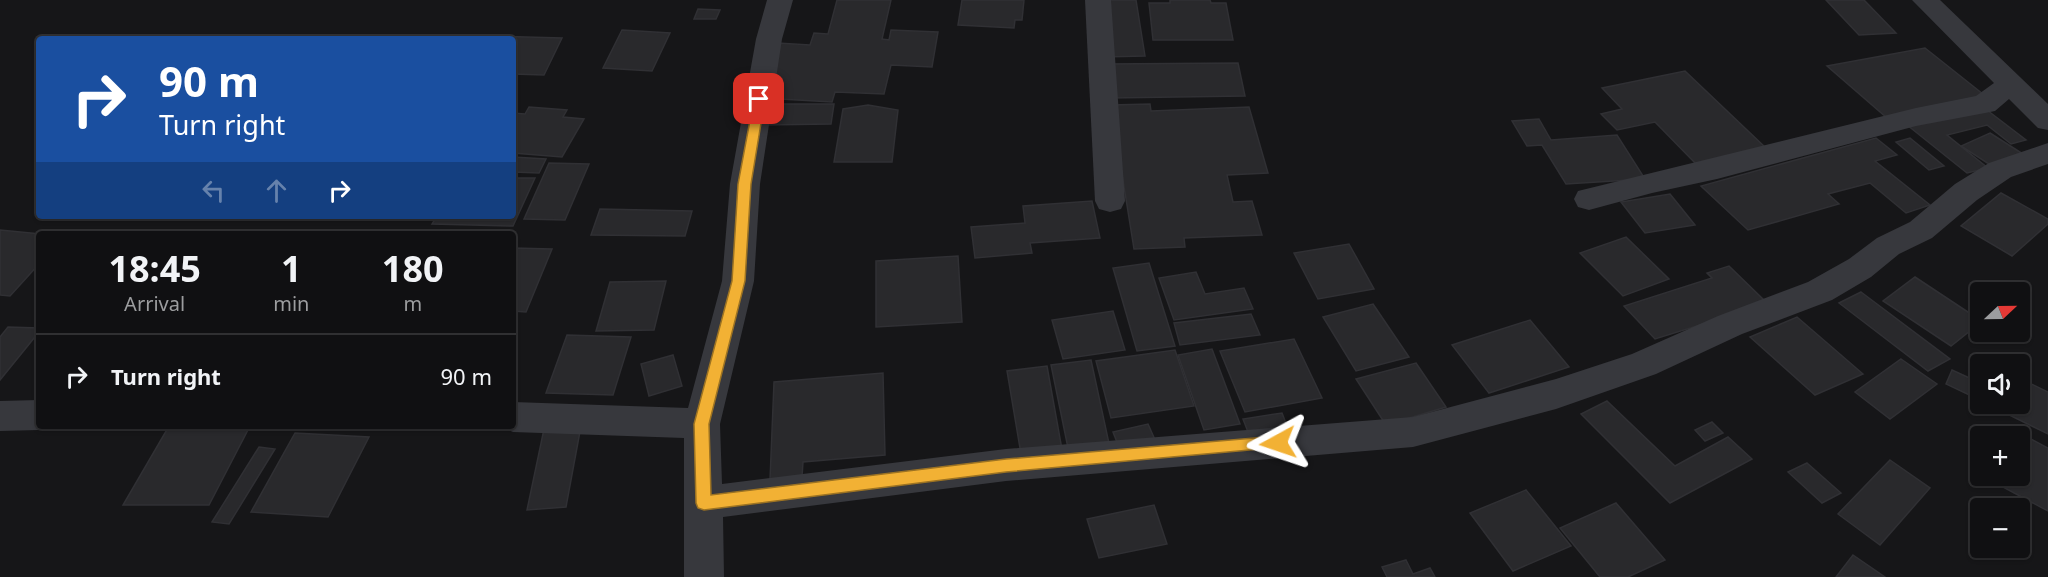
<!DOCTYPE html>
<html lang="en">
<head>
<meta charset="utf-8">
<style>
  :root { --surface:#101012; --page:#19191b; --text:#f1f3f6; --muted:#9c9d9f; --line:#303032 }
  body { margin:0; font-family:"Noto Sans",sans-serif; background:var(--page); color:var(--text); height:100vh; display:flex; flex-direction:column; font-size:22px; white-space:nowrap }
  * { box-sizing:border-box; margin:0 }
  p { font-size:20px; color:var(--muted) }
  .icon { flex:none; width:33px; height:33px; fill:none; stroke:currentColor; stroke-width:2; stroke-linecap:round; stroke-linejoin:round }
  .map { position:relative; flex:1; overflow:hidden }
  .details { position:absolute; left:36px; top:231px; width:480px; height:198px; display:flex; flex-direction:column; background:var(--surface); border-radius:6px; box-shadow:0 2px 4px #0004,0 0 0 2px var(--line) }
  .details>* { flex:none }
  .top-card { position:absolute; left:36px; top:36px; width:480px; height:183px; border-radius:6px; box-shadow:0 2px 4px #0004,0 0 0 2px var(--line); background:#1a4fa0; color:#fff; overflow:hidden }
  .needle { width:39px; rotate:68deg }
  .buttons { position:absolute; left:1970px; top:282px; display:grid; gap:12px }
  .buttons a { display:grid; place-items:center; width:60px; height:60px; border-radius:6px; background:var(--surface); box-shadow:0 2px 4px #0004,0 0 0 2px var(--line); font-size:30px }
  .pin { position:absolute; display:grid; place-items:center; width:51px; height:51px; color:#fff; margin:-26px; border-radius:12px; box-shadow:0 3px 9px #0006 }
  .me { position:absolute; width:66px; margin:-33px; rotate:265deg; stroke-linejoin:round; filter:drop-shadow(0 0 4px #0008) }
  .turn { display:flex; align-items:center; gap:21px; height:126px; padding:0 24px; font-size:27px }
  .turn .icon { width:78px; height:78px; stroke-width:2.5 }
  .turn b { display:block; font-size:42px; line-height:51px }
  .lanes { display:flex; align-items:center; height:57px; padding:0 24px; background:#0003; justify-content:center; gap:30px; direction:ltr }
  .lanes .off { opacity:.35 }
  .eta { display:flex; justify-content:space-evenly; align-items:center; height:102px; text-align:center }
  .eta b { font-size:36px; font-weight:700; line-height:42px }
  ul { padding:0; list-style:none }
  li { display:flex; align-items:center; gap:18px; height:84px; padding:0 24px; border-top:2px solid var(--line) }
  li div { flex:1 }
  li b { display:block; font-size:22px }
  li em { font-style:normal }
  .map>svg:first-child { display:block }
</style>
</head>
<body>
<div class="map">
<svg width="2048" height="577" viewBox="0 0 2048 577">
  <rect width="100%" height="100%" fill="#161618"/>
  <g fill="#29292c" stroke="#303034" stroke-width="1.5">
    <path d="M837,0H891L882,39L889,40L891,30L938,32L932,67L891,65L884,94L835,92L832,102L760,98L778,43L810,45L814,33L828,34Z"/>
    <path d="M962,0H1024L1022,20H1015L1014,28L958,25Z"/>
    <path d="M1095,0H1136L1145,56L1102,57Z"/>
    <path d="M1170,0H1210L1211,3H1226L1233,40H1153L1149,3H1170Z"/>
    <path d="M1826,0H1864L1896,33L1859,35Z"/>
    <path d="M698,9L720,10L716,19H694Z"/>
    <path d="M622,30L670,33L652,71L603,68Z"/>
    <path d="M484,36L562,38L544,75L513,74V39H482Z"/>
    <path d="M1925,48L1988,98L1887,118L1827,66Z"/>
    <path d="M1238,63L1245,96L1109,98L1105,64Z"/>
    <path d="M1685,71L1766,148L1696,164L1655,122L1617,130L1601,114L1622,109L1602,88Z"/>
    <path d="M761,104H834L831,124L757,125Z"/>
    <path d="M1150,104L1151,111L1249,107L1268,173L1227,175L1233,202L1252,201L1262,235L1184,238L1185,247L1134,249L1111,105Z"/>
    <path d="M868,105L898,110L892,162H834L843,109Z"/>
    <path d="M529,107L567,110L563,117L584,119L562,157L513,153V113L525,114Z"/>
    <path d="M1983,107L2026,140L2011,144L1987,125L1947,135L1988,168L1967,173L1907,125Z"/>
    <path d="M1539,119L1551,140L1617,135L1645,179L1566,184L1542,145L1527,146L1512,121Z"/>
    <path d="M1990,133L2023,154L1995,168L1961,146Z"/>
    <path d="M1876,138L1897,155L1875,161L1930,205L1906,213L1870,183L1828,194L1839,204L1748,230L1701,186Z"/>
    <path d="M1910,138L1944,166L1929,170L1896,142Z"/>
    <path d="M513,157L546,159L539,173L513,172Z"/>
    <path d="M549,163L589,164L565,220L524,219Z"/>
    <path d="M513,178H535L513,226L432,224L437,216H513Z"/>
    <path d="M2001,193L2048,219V224L2012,256L1961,226Z"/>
    <path d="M1670,194L1695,225L1645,233L1621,202Z"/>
    <path d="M1092,201L1100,238L1030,243L1032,253L975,258L971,227L1025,223L1023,206Z"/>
    <path d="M600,209L692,211L685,236L591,235Z"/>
    <path d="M0,230L41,234H39V264L10,296L0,295Z"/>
    <path d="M1626,237L1669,279L1623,296L1580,253Z"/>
    <path d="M1349,244L1374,289L1318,299L1294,253Z"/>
    <path d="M513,248L552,249L526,312L513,311Z"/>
    <path d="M958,256L962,322L876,327V261Z"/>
    <path d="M1149,263L1175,346L1137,351L1113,268Z"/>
    <path d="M1729,266L1768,304L1655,339L1624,306L1712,278L1707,273Z"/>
    <path d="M1196,272L1205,294L1244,288L1253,309L1174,320L1159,278Z"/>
    <path d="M1915,277L1980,320V323L1951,346L1883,301Z"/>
    <path d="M666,281L654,330L596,331L610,282Z"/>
    <path d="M1861,292L1950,359L1928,371L1839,303Z"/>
    <path d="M1373,304L1409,357L1356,371L1323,317Z"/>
    <path d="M1113,311L1125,350L1063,359L1052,320Z"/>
    <path d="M1251,314L1260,335L1180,345L1174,323Z"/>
    <path d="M1797,317L1863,374L1815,395L1750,337Z"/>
    <path d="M1530,320L1569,367L1489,393L1452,345Z"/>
    <path d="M8,327L39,328V332L0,380V337Z"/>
    <path d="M567,335L631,337L613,395L546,393Z"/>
    <path d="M1294,339L1322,398L1245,412L1220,351Z"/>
    <path d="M1212,349L1240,424L1204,430L1178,355Z"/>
    <path d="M1175,350L1194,406L1111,418L1096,361Z"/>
    <path d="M673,355L682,386L649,396L641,364Z"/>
    <path d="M1901,359L1937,384L1890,419L1855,392Z"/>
    <path d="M1091,360L1110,448L1069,453L1051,365Z"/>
    <path d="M1416,363L1446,407L1386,425L1356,379Z"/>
    <path d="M1047,366L1063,455L1022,460L1007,371Z"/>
    <path d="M1952,370L1976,381L1980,372V400L1946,384Z"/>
    <path d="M883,373L885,455L803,462L802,477L770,480L774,382Z"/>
    <path d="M2019,378L2048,392V434L1987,404H2019Z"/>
    <path d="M1607,401L1675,466L1728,437L1752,459L1670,503L1581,414Z"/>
    <path d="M1282,413L1287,426L1248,432L1243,419Z"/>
    <path d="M1712,422L1723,433L1705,441L1695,430Z"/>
    <path d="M1148,424L1156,442L1120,450L1113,432Z"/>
    <path d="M169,426H250L209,505H123Z"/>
    <path d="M581,426L566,507L527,510L544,429Z"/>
    <path d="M295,433L369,437L328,517L251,512Z"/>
    <path d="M2023,435L2048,448V511L2001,486L2006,476H2019V445Z"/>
    <path d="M259,447L275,449L229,524L212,522Z"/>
    <path d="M1890,460L1930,488L1880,545L1838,514Z"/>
    <path d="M1807,463L1841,493L1822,503L1788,472Z"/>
    <path d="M1526,490L1571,546L1513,571L1470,513Z"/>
    <path d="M1616,503L1665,560L1628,577H1600L1560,528Z"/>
    <path d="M1154,505L1167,544L1099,558L1087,519Z"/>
    <path d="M1853,555L1885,577H1836Z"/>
    <path d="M1406,560L1413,574L1430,568L1435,577H1387L1382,567Z"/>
  </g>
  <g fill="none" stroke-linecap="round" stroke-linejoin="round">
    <g fill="#37383d" fill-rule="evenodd">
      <path d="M767,0H793L782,39L760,184L754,281L720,424L722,484L1006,449L1413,417L1556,379L1632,354L1718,316L1808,282L1849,259L1877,238L1910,222L1955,184L1989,163L2048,143V164L2011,177L1977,200L1932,238L1899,254L1871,277L1832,300L1742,334L1656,374L1556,409L1413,447L1006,481L723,517L724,577H684V438L513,432L499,426H513V402L688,408L722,281L730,184L756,39Z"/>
      <path d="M1085,0H1111L1125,201L1121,209L1110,212L1099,209L1095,201Z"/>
      <path d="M1912,0H1940L2048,104V130L2038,128L2009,99L1995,111L1985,113L1916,126L1717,179L1652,193L1589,210L1578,207L1574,199L1578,191L1916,108L1976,96L1994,83Z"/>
      <path d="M39,400V426H51L39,430L0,431V401Z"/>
    </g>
  </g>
  <path fill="#f2b134" stroke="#9d7322" stroke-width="1.5" d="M759,95L765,99L751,184L745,281L709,424L711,495L1006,459L1278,436L1283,438L1285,443L1283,447L1006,472L704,510L698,508L696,503L694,424L732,281L738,184L754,99Z"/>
</svg>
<div class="buttons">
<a><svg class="needle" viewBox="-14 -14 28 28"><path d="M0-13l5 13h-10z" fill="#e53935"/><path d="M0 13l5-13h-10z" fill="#9c9d9f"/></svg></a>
<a><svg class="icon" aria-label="sound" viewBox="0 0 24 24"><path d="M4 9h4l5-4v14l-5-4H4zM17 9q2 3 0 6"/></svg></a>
<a>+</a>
<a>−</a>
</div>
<div class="pin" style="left:759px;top:99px;background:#d93025"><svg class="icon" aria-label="arrive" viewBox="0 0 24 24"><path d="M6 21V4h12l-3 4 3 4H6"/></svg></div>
<svg class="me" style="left:1278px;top:443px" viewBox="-20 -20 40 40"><path d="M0-17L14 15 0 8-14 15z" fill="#f2b134" stroke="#fff" stroke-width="4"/></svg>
<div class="top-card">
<div class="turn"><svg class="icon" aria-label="right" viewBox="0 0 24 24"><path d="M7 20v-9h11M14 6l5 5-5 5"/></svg><div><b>90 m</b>Turn right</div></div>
<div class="lanes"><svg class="icon off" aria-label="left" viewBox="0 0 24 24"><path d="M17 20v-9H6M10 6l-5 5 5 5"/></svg><svg class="icon off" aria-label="ahead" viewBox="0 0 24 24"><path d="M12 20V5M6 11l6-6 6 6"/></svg><svg class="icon" aria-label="right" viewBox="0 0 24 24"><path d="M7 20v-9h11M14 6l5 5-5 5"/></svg></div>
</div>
<section class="details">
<div class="eta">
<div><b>18:45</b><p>Arrival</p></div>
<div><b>1</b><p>min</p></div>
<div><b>180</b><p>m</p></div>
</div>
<ul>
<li><svg class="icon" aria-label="right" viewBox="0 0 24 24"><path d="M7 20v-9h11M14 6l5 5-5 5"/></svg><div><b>Turn right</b></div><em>90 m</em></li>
</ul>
</section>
</div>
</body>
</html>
